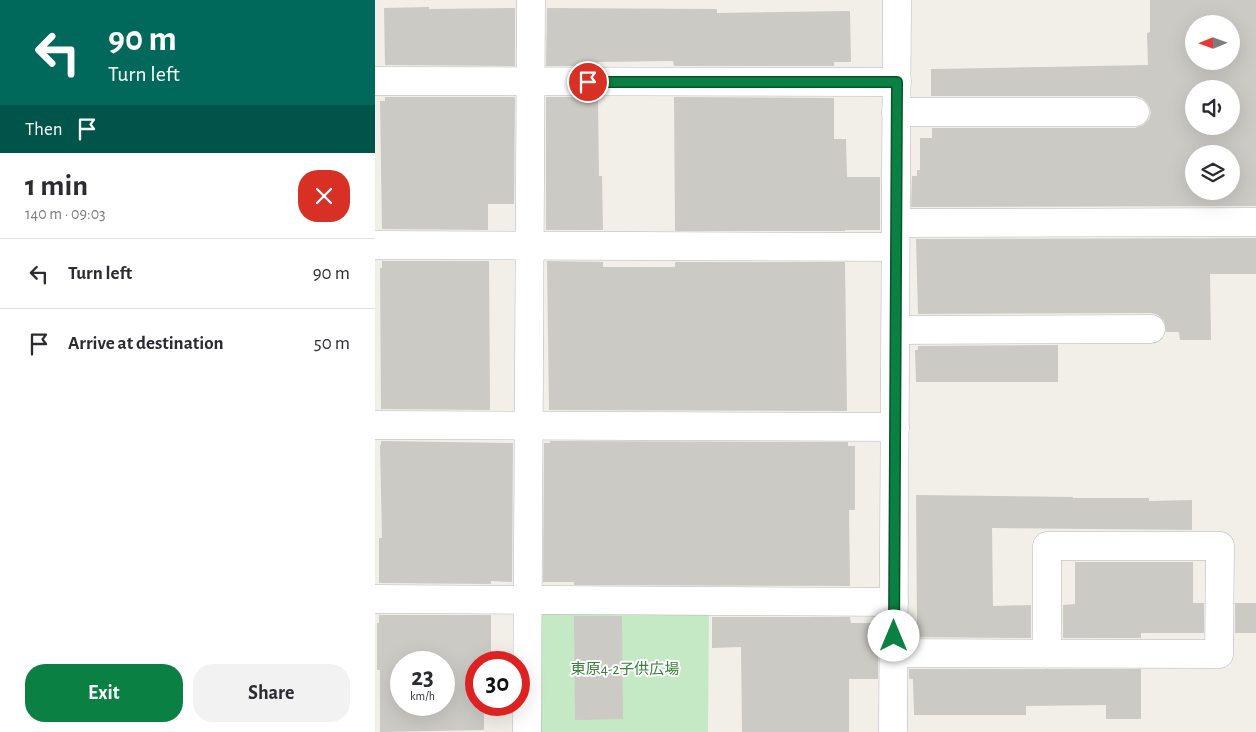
<!DOCTYPE html>
<html lang="en">
<head>
<meta charset="utf-8">
<style>
  :root { --surface:#fff; --page:#f2f2f3; --text:#2b2b33; --muted:#7c7c81; --line:#e1e1e2; --accent:#0b8043 }
  body { margin:0; font-family:"Alegreya Sans","Noto Sans JP",sans-serif; background:var(--page); color:var(--text); height:100vh; display:flex; flex-direction:column; font-size:19px; white-space:nowrap }
  * { box-sizing:border-box; margin:0 }
  p { font-size:16px; color:var(--muted) }
  .icon { flex:none; width:28px; height:28px; fill:none; stroke:currentColor; stroke-width:2; stroke-linecap:round; stroke-linejoin:round }
  .map { position:relative; flex:1; overflow:hidden }
  .drawer { display:flex; flex-direction:column; background:var(--surface); width:375px }
  .drawer>* { flex:none }
  .top-card { background:#00695c; color:#fff; overflow:hidden }
  .needle { width:32px; rotate:269deg }
  .buttons { position:absolute; left:810px; top:15px; display:grid; gap:10px }
  .buttons a { display:grid; place-items:center; width:55px; height:55px; border-radius:50%; background:var(--surface); box-shadow:0 5px 20px #0002; font-size:25px }
  .speed { position:absolute; left:15px; top:651px; display:flex; gap:10px; font-size:25px; font-weight:700; text-align:center }
  .speed>* { display:grid; place-content:center; width:65px; height:65px; border-radius:50%; background:var(--surface); box-shadow:0 5px 20px #0002; line-height:1 }
  .speed small { font-size:12px; font-weight:400 }
  .speed .limit { border:8px solid #d22; background:#fff; color:#111 }
  .pin { position:absolute; display:grid; place-items:center; width:42px; height:42px; color:#fff; margin:-21px; border:2px solid #fff; border-radius:50%; box-shadow:0 1px 5px #0007 }
  .me { position:absolute; width:55px; margin:-28px; rotate:0deg; stroke-linejoin:round; filter:drop-shadow(0 0 4px #0008) }
  .turn { display:flex; align-items:center; gap:18px; height:105px; padding:0 25px; font-size:22px }
  .turn .icon { width:65px; height:65px; stroke-width:2.5 }
  .turn b { display:block; font-size:35px; line-height:42px }
  .then { display:flex; align-items:center; height:48px; padding:0 25px; background:#0003; gap:10px; font-size:19px }
  .round { display:grid; place-items:center; flex:none; width:52px; height:52px; border-radius:20px; background:var(--page) }
  .summary { display:flex; align-items:center; justify-content:space-between; height:85px; padding:0 25px }
  h1 { font-size:30px; font-weight:700; line-height:38px }
  .primary-button { display:flex; gap:10px; margin-top:auto; padding:10px 25px }
  .primary-button a { flex:1; height:58px; border-radius:20px; background:var(--accent); color:#fff; font-size:20px; font-weight:700; line-height:58px; text-align:center }
  .primary-button a+a { background:var(--page); color:var(--text) }
  ul { padding:0; list-style:none }
  li { display:flex; align-items:center; gap:15px; height:70px; padding:0 25px; border-top:1px solid var(--line) }
  li div { flex:1 }
  li b { display:block; font-size:19px }
  li em { font-style:normal }
  main { display:flex; flex:1; min-height:0 }
  .map>svg:first-child { display:block }
</style>
</head>
<body>
<main>
<section class="drawer">
<div class="top-card">
<div class="turn"><svg class="icon" aria-label="left" viewBox="0 0 24 24"><path d="M17 20v-9H6M10 6l-5 5 5 5"/></svg><div><b>90 m</b>Turn left</div></div>
<div class="then">Then<svg class="icon" aria-label="arrive" viewBox="0 0 24 24"><path d="M6 21V4h12l-3 4 3 4H6"/></svg></div>
</div>
<div class="summary"><div><h1>1 min</h1><p>140 m · 09:03</p></div><a class="round" style="background:#d93025;color:#fff"><svg class="icon" aria-label="close" viewBox="0 0 24 24"><path d="M6 6l12 12M18 6L6 18"/></svg></a></div>
<ul>
<li><svg class="icon" aria-label="left" viewBox="0 0 24 24"><path d="M17 20v-9H6M10 6l-5 5 5 5"/></svg><div><b>Turn left</b></div><em>90 m</em></li>
<li><svg class="icon" aria-label="arrive" viewBox="0 0 24 24"><path d="M6 21V4h12l-3 4 3 4H6"/></svg><div><b>Arrive at destination</b></div><em>50 m</em></li>
</ul>
<div class="primary-button"><a>Exit</a><a>Share</a></div>
</section>
<div class="map">
<svg width="881" height="732" viewBox="0 0 881 732">
  <rect width="100%" height="100%" fill="#f1efe8"/>
  <path fill="#c5e8c5" d="M334,607L333,732H165V612Z"/>
  <g fill="#cccac5" fill-rule="evenodd">
    <path d="M775,0H881V206L536,207L537,176H542V170H545V138H557V128H760L768,125L774,119L776,112L773,104L767,98L760,96H556V69L773,65L772,33L775,32ZM819,24H856V61H819ZM819,89H856V126H819ZM819,154H856V191H819Z"/>
    <path d="M54,7V9L140,8V66L10,65L9,8Z"/>
    <path d="M172,8L342,9V13L475,11L476,62H459V66H299L298,61L223,62V66H171Z"/>
    <path d="M10,97H140L139,204H113V230L7,229L5,101H10Z"/>
    <path d="M171,97H223L224,176H227L228,230H171Z"/>
    <path d="M299,97L459,98V139H471L472,177H505V230H470V231H300Z"/>
    <path d="M881,238V274H835L836,340H805L804,332H791L789,321L783,315L776,313L543,314L541,239Z"/>
    <path d="M7,261H114L115,410L6,409L5,268H7Z"/>
    <path d="M172,261L228,262V267H300V262H470L472,411L174,410Z"/>
    <path d="M683,345V382H541L540,350H543V346Z"/>
    <path d="M6,441L138,443L137,582L116,581V584L4,583V538H7L5,445H6Z"/>
    <path d="M175,441L473,442V446H480V510H474L475,586L199,585V582H168L169,443H175Z"/>
    <path d="M541,495L698,497V498H774V501L817,500V530L617,528L618,606L656,605V638L534,637V623H542Z"/>
    <path d="M700,562H818V603H829V633H766V638H688V605L700,604Z"/>
    <rect x="860" y="603" width="21" height="30"/>
    <path d="M4,615H116V662H101V705H109V730L5,732V670H2V623H4ZM26,662H69V705H26Z"/>
    <path d="M199,616H247L248,719L200,720Z"/>
    <path d="M337,617H475L476,623H503V679H474V732H367L366,647L337,648Z"/>
    <path d="M534,669H766V719H731V705L651,706V715H539L538,679H534Z"/>
  </g>
  <g fill="none" stroke-linecap="round" stroke-linejoin="round">
    <defs>
      <g id="minor">
        <path d="M0,81L522,82"/>
        <path d="M521,112H760"/>
        <path d="M521,223L881,222"/>
        <path d="M0,245L520,247"/>
        <path d="M521,330L776,329"/>
        <path d="M0,425L520,427"/>
        <path d="M0,599L519,602"/>
        <path d="M519,653L844,654L845,546H672V654"/>
        <path d="M152,732L156,0"/>
        <path d="M518,732L522,0"/>
      </g>
    </defs>
    <use href="#minor" stroke="#b5b8bc" stroke-width="29"/>
    <use href="#minor" stroke="#fff" stroke-width="28"/>
  </g>
  <g fill="none" stroke-linecap="round" stroke-linejoin="round">
    <defs>
      <path id="route" d="M213,82H522L519,636"/>
    </defs>
    <use href="#route" stroke="#07532c" stroke-width="12"/>
    <use href="#route" stroke="#0b8043" stroke-width="9"/>
  </g>
  <g text-anchor="middle" stroke-width="4" stroke-linejoin="round" paint-order="stroke">
    <g font-size="15" fill="#348238" stroke="#fff">
      <text x="250" y="674">東原4-2子供広場</text>
    </g>
  </g>
</svg>
<div class="buttons">
<a><svg class="needle" viewBox="-14 -14 28 28"><path d="M0-13l5 13h-10z" fill="#e53935"/><path d="M0 13l5-13h-10z" fill="#7c7c81"/></svg></a>
<a><svg class="icon" aria-label="sound" viewBox="0 0 24 24"><path d="M4 9h4l5-4v14l-5-4H4zM17 9q2 3 0 6"/></svg></a>
<a><svg class="icon" aria-label="layers" viewBox="0 0 24 24"><path d="M12 4l9 5-9 5-9-5zM3 14l9 5 9-5"/></svg></a>
</div>
<div class="speed"><div>23<small>km/h</small></div><div class="limit">30</div></div>
<div class="pin" style="left:213px;top:82px;background:#d93025"><svg class="icon" aria-label="arrive" viewBox="0 0 24 24"><path d="M6 21V4h12l-3 4 3 4H6"/></svg></div>
<svg class="me" style="left:519px;top:636px" viewBox="-20 -20 40 40"><circle r="19" fill="#fff"/><path d="M0-13L10 11 0 6-10 11z" fill="#0b8043"/></svg>
</div>
</main>
</body>
</html>
